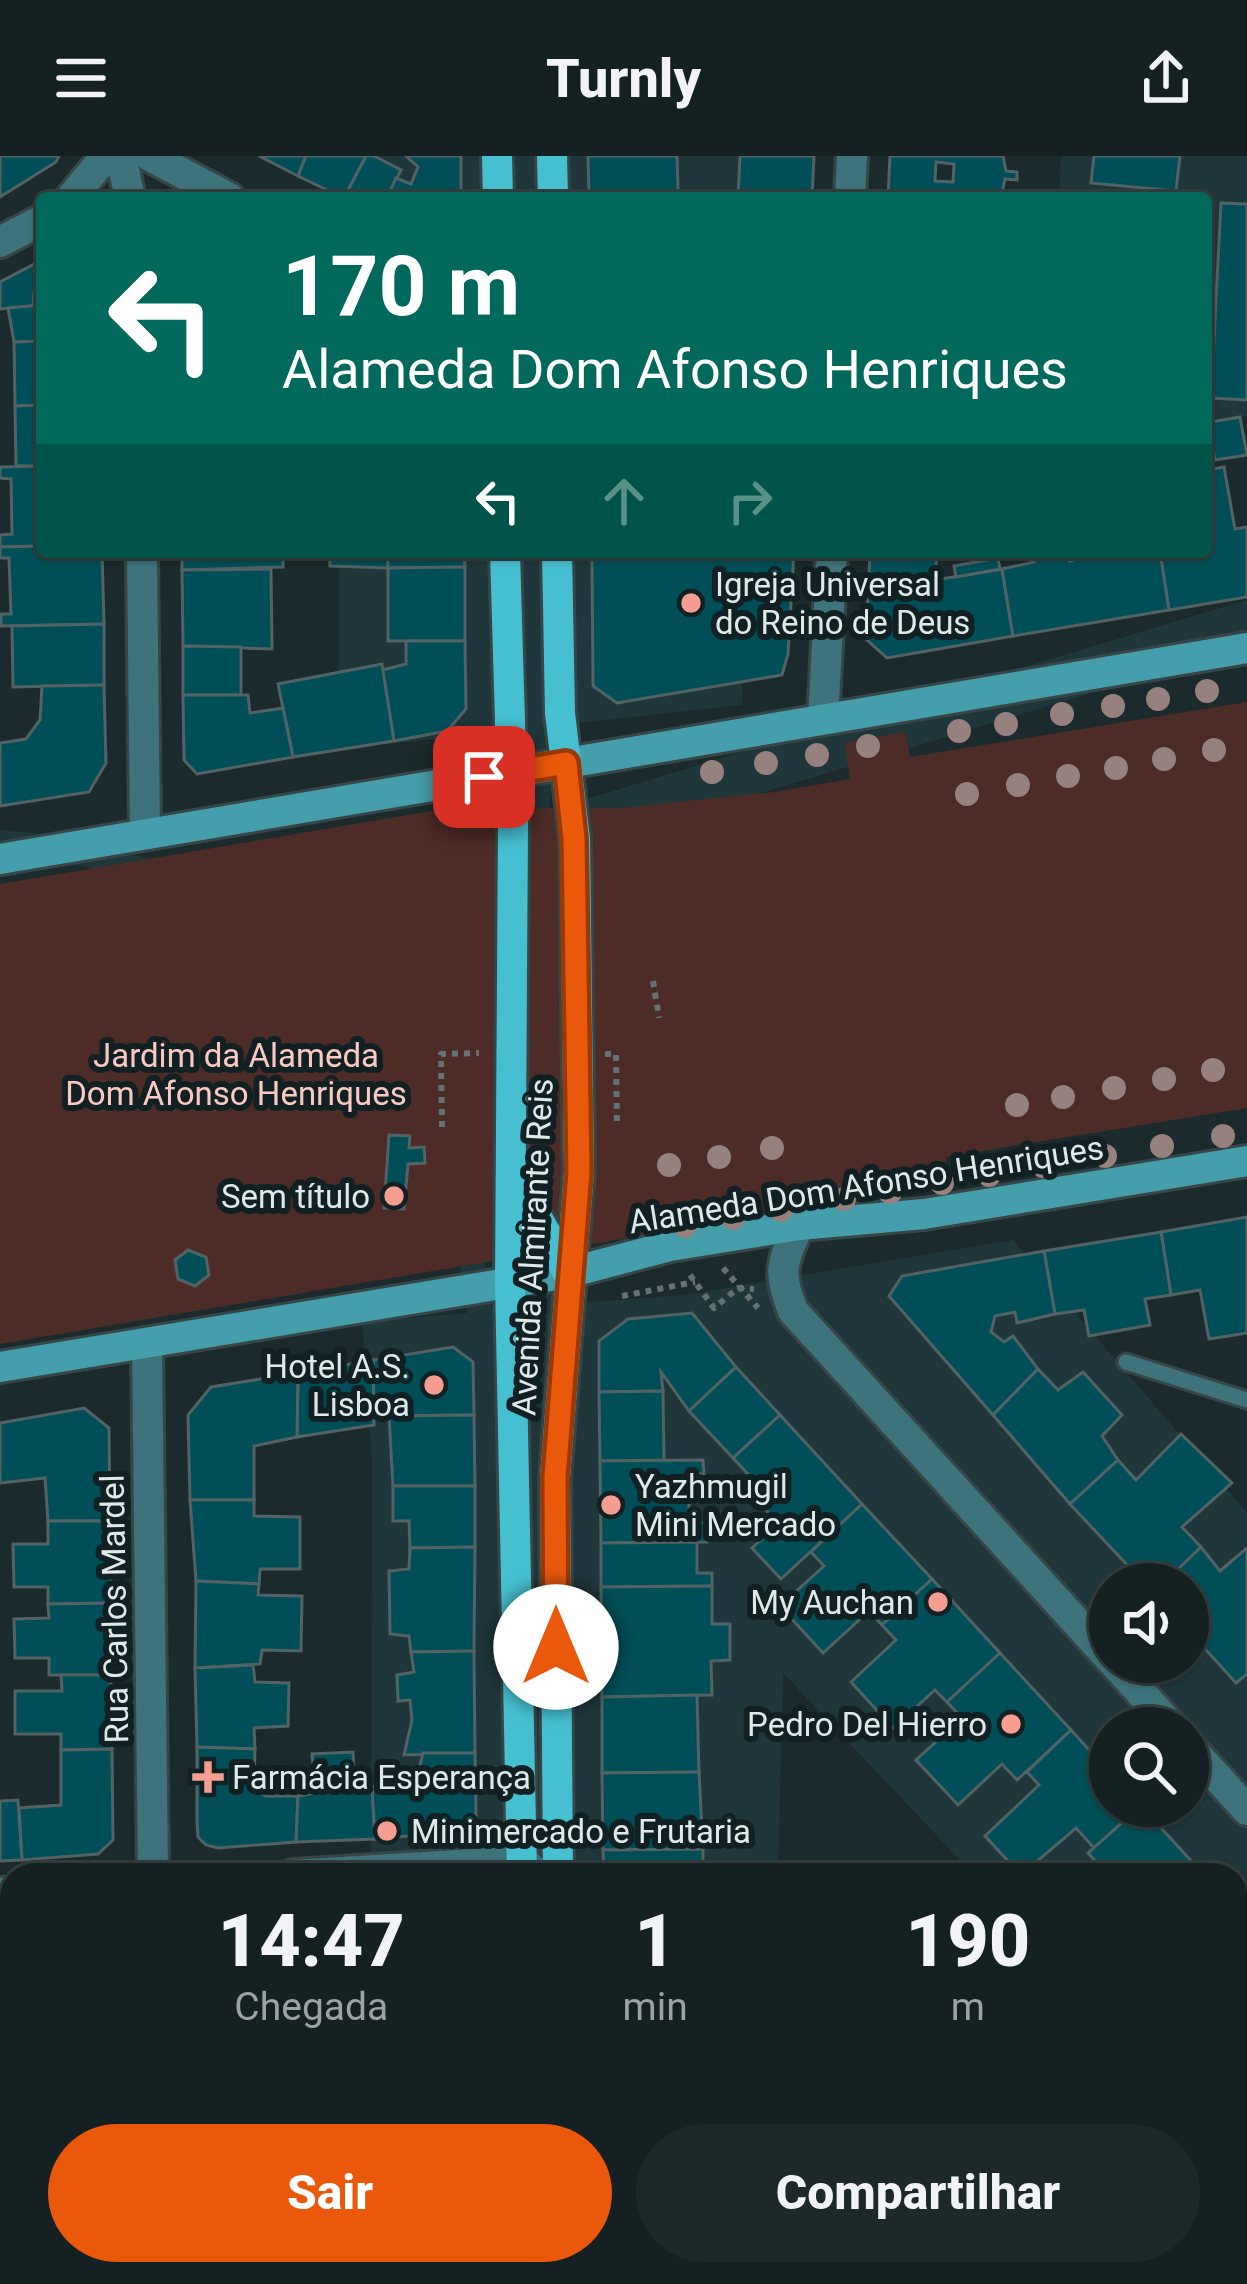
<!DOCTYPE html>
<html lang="pt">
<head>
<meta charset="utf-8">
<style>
  :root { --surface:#142021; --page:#1d282a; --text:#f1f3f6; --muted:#9da3a5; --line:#333e3f; --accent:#ea580c }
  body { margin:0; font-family:Roboto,sans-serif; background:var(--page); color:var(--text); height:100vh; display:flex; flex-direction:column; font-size:45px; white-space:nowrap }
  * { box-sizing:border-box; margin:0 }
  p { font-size:39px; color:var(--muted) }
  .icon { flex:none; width:66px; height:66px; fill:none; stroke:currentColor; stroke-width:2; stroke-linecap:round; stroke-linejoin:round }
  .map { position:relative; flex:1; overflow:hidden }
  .details { position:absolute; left:0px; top:1707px; width:1248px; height:423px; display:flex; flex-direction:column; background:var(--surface); border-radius:36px 36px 0 0; box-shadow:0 3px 9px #0004,0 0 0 3px var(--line) }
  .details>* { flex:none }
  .top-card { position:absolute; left:36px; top:36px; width:1176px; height:366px; border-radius:12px; box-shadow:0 3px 9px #0004,0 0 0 3px var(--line); background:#00695c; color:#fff; overflow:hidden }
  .fabs { position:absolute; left:1089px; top:1407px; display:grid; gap:24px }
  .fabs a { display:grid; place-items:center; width:120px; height:120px; border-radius:50%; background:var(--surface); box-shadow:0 3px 9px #0004,0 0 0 3px var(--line); font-size:60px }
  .pin { position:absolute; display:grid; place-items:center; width:102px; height:102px; color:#fff; margin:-51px; border-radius:24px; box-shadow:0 6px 18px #0006 }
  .me { position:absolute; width:132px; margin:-66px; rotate:0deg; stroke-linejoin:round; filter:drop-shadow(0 0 9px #0008) }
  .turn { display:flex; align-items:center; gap:42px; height:252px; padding:0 48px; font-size:54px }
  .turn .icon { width:156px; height:156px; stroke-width:2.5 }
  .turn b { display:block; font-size:84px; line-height:102px }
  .lanes { display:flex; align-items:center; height:114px; padding:0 48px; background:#0003; justify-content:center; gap:60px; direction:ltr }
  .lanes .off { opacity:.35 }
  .eta { display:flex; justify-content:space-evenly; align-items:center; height:204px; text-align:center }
  .eta b { font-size:72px; font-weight:800; line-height:84px }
  .button { display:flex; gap:24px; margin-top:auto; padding:24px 48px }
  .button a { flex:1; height:138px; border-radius:72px; background:var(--accent); color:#fff; font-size:48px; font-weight:800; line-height:138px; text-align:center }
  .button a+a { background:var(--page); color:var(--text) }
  header { display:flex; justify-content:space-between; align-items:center; height:156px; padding:0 48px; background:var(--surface); font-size:54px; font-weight:800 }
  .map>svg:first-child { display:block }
</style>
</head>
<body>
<header><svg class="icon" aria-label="menu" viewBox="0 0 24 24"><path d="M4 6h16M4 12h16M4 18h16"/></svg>Turnly<svg class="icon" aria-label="share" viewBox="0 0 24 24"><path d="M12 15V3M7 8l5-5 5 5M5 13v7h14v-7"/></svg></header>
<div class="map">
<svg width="1247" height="2128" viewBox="0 0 1247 2128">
  <rect width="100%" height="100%" fill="#1b2a2c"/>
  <g fill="#1f373b" fill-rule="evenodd">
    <rect x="338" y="0" width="408" height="42"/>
    <path d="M1061,0H1247V260L1206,267V42H1059Z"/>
    <path d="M339,396H743L742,549L549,570L550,654L1247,444V490L761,637L550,720L554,1149L685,1139L1013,1084L1247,1357V2007L1236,1996V1719H974L783,1517L778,1719H371L372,1308L362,1166L467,1157L458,1094L117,718L48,703L0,698V674L55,679L153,704L511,666L510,575L339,593ZM512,739L515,1153L494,1155L478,1075ZM1110,1428H1188V1506H1110ZM1110,1572H1188V1650H1110Z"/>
  </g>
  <path fill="#4d2b26" d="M1247,546V952L946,1001L949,1028L0,1188V728L449,652H621L774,636L850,623L845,586L905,576L910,601Z"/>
  <g fill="#004f58" stroke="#526265" stroke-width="3" fill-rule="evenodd">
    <path d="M0,0H59L56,6L0,41Z"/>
    <path d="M259,0H306L298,20Z"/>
    <path d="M306,0H366L344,42L298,20Z"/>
    <path d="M366,0H374L401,14L387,42H344Z"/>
    <path d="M406,0H461V42H387L396,22L411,28L418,11Z"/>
    <path d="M588,0H677L678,35L589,36Z"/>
    <path d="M740,0H814L812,42H738Z"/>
    <path d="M890,0H1003L1006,15L1017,16V24L1005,23L1001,42H888ZM936,6L954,8L953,26L935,25Z"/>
    <path d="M1094,0H1180L1176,35L1091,27Z"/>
    <path d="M678,35V42H589V36Z"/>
    <path d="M1086,35L1194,42H1086Z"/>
    <path d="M1221,47L1247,48V244L1211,242Z"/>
    <path d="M42,104V136H34L33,150L0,153V126Z"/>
    <path d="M40,149L42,185L14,186L8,152Z"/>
    <path d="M42,185V249L15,250L14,186Z"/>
    <path d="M42,249V310H16L15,250Z"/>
    <path d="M1240,261L1247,299L1215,304L1212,287L1206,288V267Z"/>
    <path d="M42,310V390L0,391V379L12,378L11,323L0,322V311Z"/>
    <path d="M1224,311L1235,373L1247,371V441L1169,454L1160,396H1206V314Z"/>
    <path d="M42,390V396H102L104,468L1,470V458H11L9,402H0V391Z"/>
    <path d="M182,396H283V411L182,414Z"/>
    <path d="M329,396H388V412L330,410Z"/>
    <path d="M388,396H464L465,411L388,412Z"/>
    <path d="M592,396H794L788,498L782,519L617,547L593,530Z"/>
    <path d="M870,396H937L935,424L1002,413L1013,480L887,502L866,483Z"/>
    <path d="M1034,396H1069L1070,405L1105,396H1160L1169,454L1013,480L1002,413L1034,406Z"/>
    <path d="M998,402L1000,413L956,421L954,410Z"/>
    <path d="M465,411V485H388V412Z"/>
    <path d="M271,413L272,493L183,490L182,414Z"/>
    <path d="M104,468V529L13,531L12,470Z"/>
    <path d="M406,485H465L466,553L447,575L394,585L382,514L406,508Z"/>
    <path d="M183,490L241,491V539H183Z"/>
    <path d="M382,508L394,585L293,601L278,528Z"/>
    <path d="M104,529L106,607L89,636L0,650V587L26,583L40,564L42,530Z"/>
    <path d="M183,539H248L250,557L283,552L293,601L197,618L184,604Z"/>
    <path d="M389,979L410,980L409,992L424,991L425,1007L408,1008L404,1053L384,1052Z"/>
    <path d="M1247,1061V1177L1209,1183L1200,1134L1171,1139L1161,1076Z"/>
    <path d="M1161,1076L1171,1139L1145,1143L1150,1169L1089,1180L1084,1154L1055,1158L1044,1095Z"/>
    <path d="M188,1094L206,1101L209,1119L195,1130L178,1123L175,1104Z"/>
    <path d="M1044,1095L1055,1158L1017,1167L1015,1156L995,1160L991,1176L1004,1186L1013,1180L1038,1213L993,1259L889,1140L902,1120Z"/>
    <path d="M692,1157L736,1211L689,1255L661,1216L663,1235L599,1236V1185L628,1163Z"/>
    <path d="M453,1191L473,1206L474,1259L373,1260V1204Z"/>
    <path d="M373,1204L374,1269L297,1281L298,1217Z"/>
    <path d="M736,1211L780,1259L733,1302L689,1255Z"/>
    <path d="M1038,1213L1058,1234L1083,1216L1122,1259L1102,1280L1118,1304L1070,1348L993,1259Z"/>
    <path d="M298,1217L297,1281L254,1290V1344H190L188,1259L211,1231Z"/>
    <path d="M663,1235L664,1304L600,1305L599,1236Z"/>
    <path d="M84,1252L109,1272L110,1365H48L45,1322L0,1327V1267Z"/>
    <path d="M474,1259L475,1330H393L389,1260Z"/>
    <path d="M780,1259L862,1348L781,1423L752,1392L779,1368L753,1340L761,1332L733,1302Z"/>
    <path d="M1181,1278L1232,1327L1182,1371L1201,1391L1163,1428H1145L1070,1348L1118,1304L1136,1324Z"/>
    <path d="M703,1304L704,1318H689V1367H707V1386L601,1387L600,1305Z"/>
    <path d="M393,1330H475V1391L410,1392L409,1365H393Z"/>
    <path d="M190,1344H254V1360L300,1361V1413H260L259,1428L196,1425Z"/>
    <path d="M862,1348L932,1423L882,1469L869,1455L823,1497L780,1450L824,1410L811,1396Z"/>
    <path d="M48,1365H110L111,1447L48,1448V1431H14L13,1388H48Z"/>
    <path d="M697,1386V1417H712V1430L601,1431V1387Z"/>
    <path d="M475,1391L474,1495L411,1496L409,1480L390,1478L389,1415L409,1413L410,1392Z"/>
    <path d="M1201,1391L1220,1415L1247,1392V1518L1236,1527L1188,1474V1428H1163Z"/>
    <path d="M932,1423L1000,1497L947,1546L935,1534L893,1572L851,1526L896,1484L882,1469Z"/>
    <path d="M196,1425L259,1428L258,1439L302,1440L301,1495L262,1494L260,1508L195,1512Z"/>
    <path d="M712,1430V1468H730V1504L711,1505L712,1539L602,1541L601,1431Z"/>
    <path d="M111,1447V1519H49V1502H15L14,1463L49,1462L48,1448Z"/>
    <path d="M474,1495L475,1597L404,1599L412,1564L410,1544L398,1545L397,1519L414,1516L411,1496Z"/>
    <path d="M1000,1497L1071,1574L1017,1624L1002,1608L958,1649L916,1604L962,1562L947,1546Z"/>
    <path d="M253,1509L255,1526L289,1527L288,1570L254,1572L255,1593L197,1591L195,1512Z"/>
    <path d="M61,1519H111L112,1593L61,1594V1578H15V1535H62Z"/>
    <path d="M697,1539L699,1616L602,1617V1541Z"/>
    <path d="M1071,1574L1110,1617V1650H1140L1094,1692L1076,1672L1021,1719L985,1680L1039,1629L1027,1616Z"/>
    <path d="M197,1591L255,1593L254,1629L265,1640H298L296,1686L218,1692L206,1689L198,1681L197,1665Z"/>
    <path d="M112,1593L113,1684L98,1698L22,1704L19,1652L61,1649V1594Z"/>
    <path d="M353,1596L355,1631H372L375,1683L296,1686L298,1640L315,1637L312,1598Z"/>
    <path d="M423,1597H475L476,1662L463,1675L375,1683L372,1631H415Z"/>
    <path d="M699,1616L703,1693L603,1694L602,1617Z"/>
    <path d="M18,1644L22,1704L0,1705V1645Z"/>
    <path d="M1141,1650L1204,1719H1100L1104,1714L1088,1697Z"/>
    <path d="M703,1693V1719H604L603,1694Z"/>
    <path d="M1236,1753L1247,1765V1830L1236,1840Z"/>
    <path d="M12,1763V1817L0,1818V1764Z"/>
    <path d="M1247,1830V1864L1236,1853V1840Z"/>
    <path d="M1247,1868V1945L1236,1933V1878Z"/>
    <path d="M52,2118H116V2124L53,2125Z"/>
    <rect x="227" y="2118" width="80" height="10"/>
    <rect x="408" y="2118" width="72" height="10"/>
    <path d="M1075,2118H1156L1157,2128H1085Z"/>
    <path d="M116,2124V2128H53V2125Z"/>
  </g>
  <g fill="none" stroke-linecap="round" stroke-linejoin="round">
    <defs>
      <g id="lane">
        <path d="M1126,1206L1247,1244"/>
        <path d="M0,2055L4,2128"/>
      </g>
      <g id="street">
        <path d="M121,0L130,42"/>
        <path d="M150,0L229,42"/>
        <path d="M71,42L106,0"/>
        <path d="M850,42L852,0"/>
        <path d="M0,86L42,64"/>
        <path d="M142,396L145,678"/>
        <path d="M823,563L832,396"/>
        <path d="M799,1069C782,1107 777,1115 793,1155L1110,1503"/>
        <path d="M147,1187L153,1719"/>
        <path d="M1113,1506L1173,1572"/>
        <path d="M1188,1589L1247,1654"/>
        <path d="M293,1719L522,1705L539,1719"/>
        <path d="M0,1737L12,1736"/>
        <path d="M564,2126L1008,2122L1014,2128"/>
        <path d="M151,2128V2118"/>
      </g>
      <g id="secondary">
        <path d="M0,703L1247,492"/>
        <path d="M0,1211L568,1117L670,1090L799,1069L924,1058L1247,1005"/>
      </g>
      <g id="primary">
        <path d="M497,0L498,42"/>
        <path d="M552,0L553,42"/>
        <path d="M505,396L513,667L510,1127L522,1719"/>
        <path d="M557,396L560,557L575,683L579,1016L555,1321L558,1719"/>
        <path d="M514,1020L568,1117"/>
        <path d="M522,2118V2128"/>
        <path d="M563,2118L564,2128"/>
      </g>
    </defs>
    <use href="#lane" stroke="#364547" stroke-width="21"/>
    <use href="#street" stroke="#364547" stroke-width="36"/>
    <use href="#secondary" stroke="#364547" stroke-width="36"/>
    <use href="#primary" stroke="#364547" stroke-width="36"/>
    <g stroke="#657274" stroke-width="6" stroke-dasharray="6 6" stroke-linecap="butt">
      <path d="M653,825L659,862"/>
      <path d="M605,898H616L617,971"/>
      <path d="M442,971L441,898L479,897"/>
      <path d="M723,1112L758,1152"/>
      <path d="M690,1119L714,1152L738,1132L754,1133"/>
      <path d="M622,1140L695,1126"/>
    </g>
    <use href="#lane" stroke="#3f737b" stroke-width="15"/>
    <use href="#street" stroke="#3f737b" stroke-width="30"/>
    <use href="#secondary" stroke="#459eab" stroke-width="30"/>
    <use href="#primary" stroke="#46c0d0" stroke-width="30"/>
  </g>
  <g fill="#96817e">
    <circle cx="1207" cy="535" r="12"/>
    <circle cx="1158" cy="543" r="12"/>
    <circle cx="1113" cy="550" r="12"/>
    <circle cx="1062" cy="558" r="12"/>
    <circle cx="1006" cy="568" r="12"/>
    <circle cx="959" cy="575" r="12"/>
    <circle cx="868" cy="590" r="12"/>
    <circle cx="1214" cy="594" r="12"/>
    <circle cx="817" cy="599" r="12"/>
    <circle cx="1164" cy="603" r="12"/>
    <circle cx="766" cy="607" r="12"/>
    <circle cx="1116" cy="612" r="12"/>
    <circle cx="712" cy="616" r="12"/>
    <circle cx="1068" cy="620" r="12"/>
    <circle cx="1018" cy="629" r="12"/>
    <circle cx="967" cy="638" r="12"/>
    <circle cx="1213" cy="914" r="12"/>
    <circle cx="1164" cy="923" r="12"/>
    <circle cx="1114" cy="932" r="12"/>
    <circle cx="1063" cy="941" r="12"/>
    <circle cx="1017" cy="949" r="12"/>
    <circle cx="1223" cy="980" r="12"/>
    <circle cx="1162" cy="990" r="12"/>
    <circle cx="772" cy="992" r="12"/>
    <circle cx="1105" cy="1000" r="12"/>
    <circle cx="719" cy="1001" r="12"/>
    <circle cx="669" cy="1009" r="12"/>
    <circle cx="1043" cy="1010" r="12"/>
    <circle cx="989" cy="1019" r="12"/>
    <circle cx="942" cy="1027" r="12"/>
    <circle cx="890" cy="1036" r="12"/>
    <circle cx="844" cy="1043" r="12"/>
    <circle cx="781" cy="1054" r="12"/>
    <circle cx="733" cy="1062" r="12"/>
    <circle cx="685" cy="1070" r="12"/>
  </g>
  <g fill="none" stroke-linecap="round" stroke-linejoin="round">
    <defs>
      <path id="route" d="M484,621L566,607L574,683L579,1016L555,1321L556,1491"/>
    </defs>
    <use href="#route" stroke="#983908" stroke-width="30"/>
    <use href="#route" stroke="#ea580c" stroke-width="21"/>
  </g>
  <g fill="#f59d90" stroke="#112022" stroke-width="4.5">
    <circle cx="691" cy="447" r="12"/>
    <circle cx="394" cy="1040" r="12"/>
    <circle cx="434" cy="1229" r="12"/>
    <circle cx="611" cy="1349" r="12"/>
    <circle cx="938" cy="1446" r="12"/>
    <circle cx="1011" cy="1568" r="12"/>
    <path d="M202 1603h12v12h12v12h-12v12h-12v-12h-12v-12h12z"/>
    <circle cx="387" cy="1675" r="12"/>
  </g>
  <g text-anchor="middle" stroke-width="12" stroke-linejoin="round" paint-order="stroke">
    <g font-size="33" fill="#dfe8ea" stroke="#112022" text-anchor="start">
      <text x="715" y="440">Igreja Universal<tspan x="715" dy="38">do Reino de Deus</tspan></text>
      <text x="370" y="1052" text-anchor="end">Sem título</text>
      <text x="410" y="1222" text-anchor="end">Hotel A.S.<tspan x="410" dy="38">Lisboa</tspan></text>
      <text x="635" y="1342">Yazhmugil<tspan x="635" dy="38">Mini Mercado</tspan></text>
      <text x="914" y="1458" text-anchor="end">My Auchan</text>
      <text x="987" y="1580" text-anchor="end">Pedro Del Hierro</text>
      <text x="232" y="1633">Farmácia Esperança</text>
      <text x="411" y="1687">Minimercado e Frutaria</text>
    </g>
    <g font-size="33" fill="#fbc9c1" stroke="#112022">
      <text x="236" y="911">Jardim da Alameda<tspan x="236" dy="38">Dom Afonso Henriques</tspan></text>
    </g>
    <g font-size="33" fill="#dfe8ea" stroke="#112022">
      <text transform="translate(866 1028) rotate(-9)" y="12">Alameda Dom Afonso Henriques</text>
      <text transform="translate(532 1091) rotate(-87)" y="12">Avenida Almirante Reis</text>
      <text transform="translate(114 1453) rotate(-91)" y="12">Rua Carlos Mardel</text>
    </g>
  </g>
</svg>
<div class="fabs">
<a><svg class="icon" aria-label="sound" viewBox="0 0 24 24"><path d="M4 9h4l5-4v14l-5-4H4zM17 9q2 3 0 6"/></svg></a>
<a><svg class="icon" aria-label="search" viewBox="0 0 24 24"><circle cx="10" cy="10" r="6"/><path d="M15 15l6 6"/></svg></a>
</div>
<div class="pin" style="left:484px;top:621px;background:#d93025"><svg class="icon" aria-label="arrive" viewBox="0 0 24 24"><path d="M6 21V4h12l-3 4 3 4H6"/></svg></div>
<svg class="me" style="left:556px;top:1491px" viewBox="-20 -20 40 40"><circle r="19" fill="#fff"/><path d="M0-13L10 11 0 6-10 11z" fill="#ea580c"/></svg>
<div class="top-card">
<div class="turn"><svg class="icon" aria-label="left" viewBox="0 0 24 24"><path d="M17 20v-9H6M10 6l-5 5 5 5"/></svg><div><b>170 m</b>Alameda Dom Afonso Henriques</div></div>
<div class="lanes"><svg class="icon" aria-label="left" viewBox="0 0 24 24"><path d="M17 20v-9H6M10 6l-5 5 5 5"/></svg><svg class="icon off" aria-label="ahead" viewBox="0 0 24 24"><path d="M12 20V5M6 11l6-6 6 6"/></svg><svg class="icon off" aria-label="right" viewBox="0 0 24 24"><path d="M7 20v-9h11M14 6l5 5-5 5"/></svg></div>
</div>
<section class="details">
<div class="eta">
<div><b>14:47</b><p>Chegada</p></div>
<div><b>1</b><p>min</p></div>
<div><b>190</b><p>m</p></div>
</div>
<div class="button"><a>Sair</a><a>Compartilhar</a></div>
</section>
</div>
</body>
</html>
